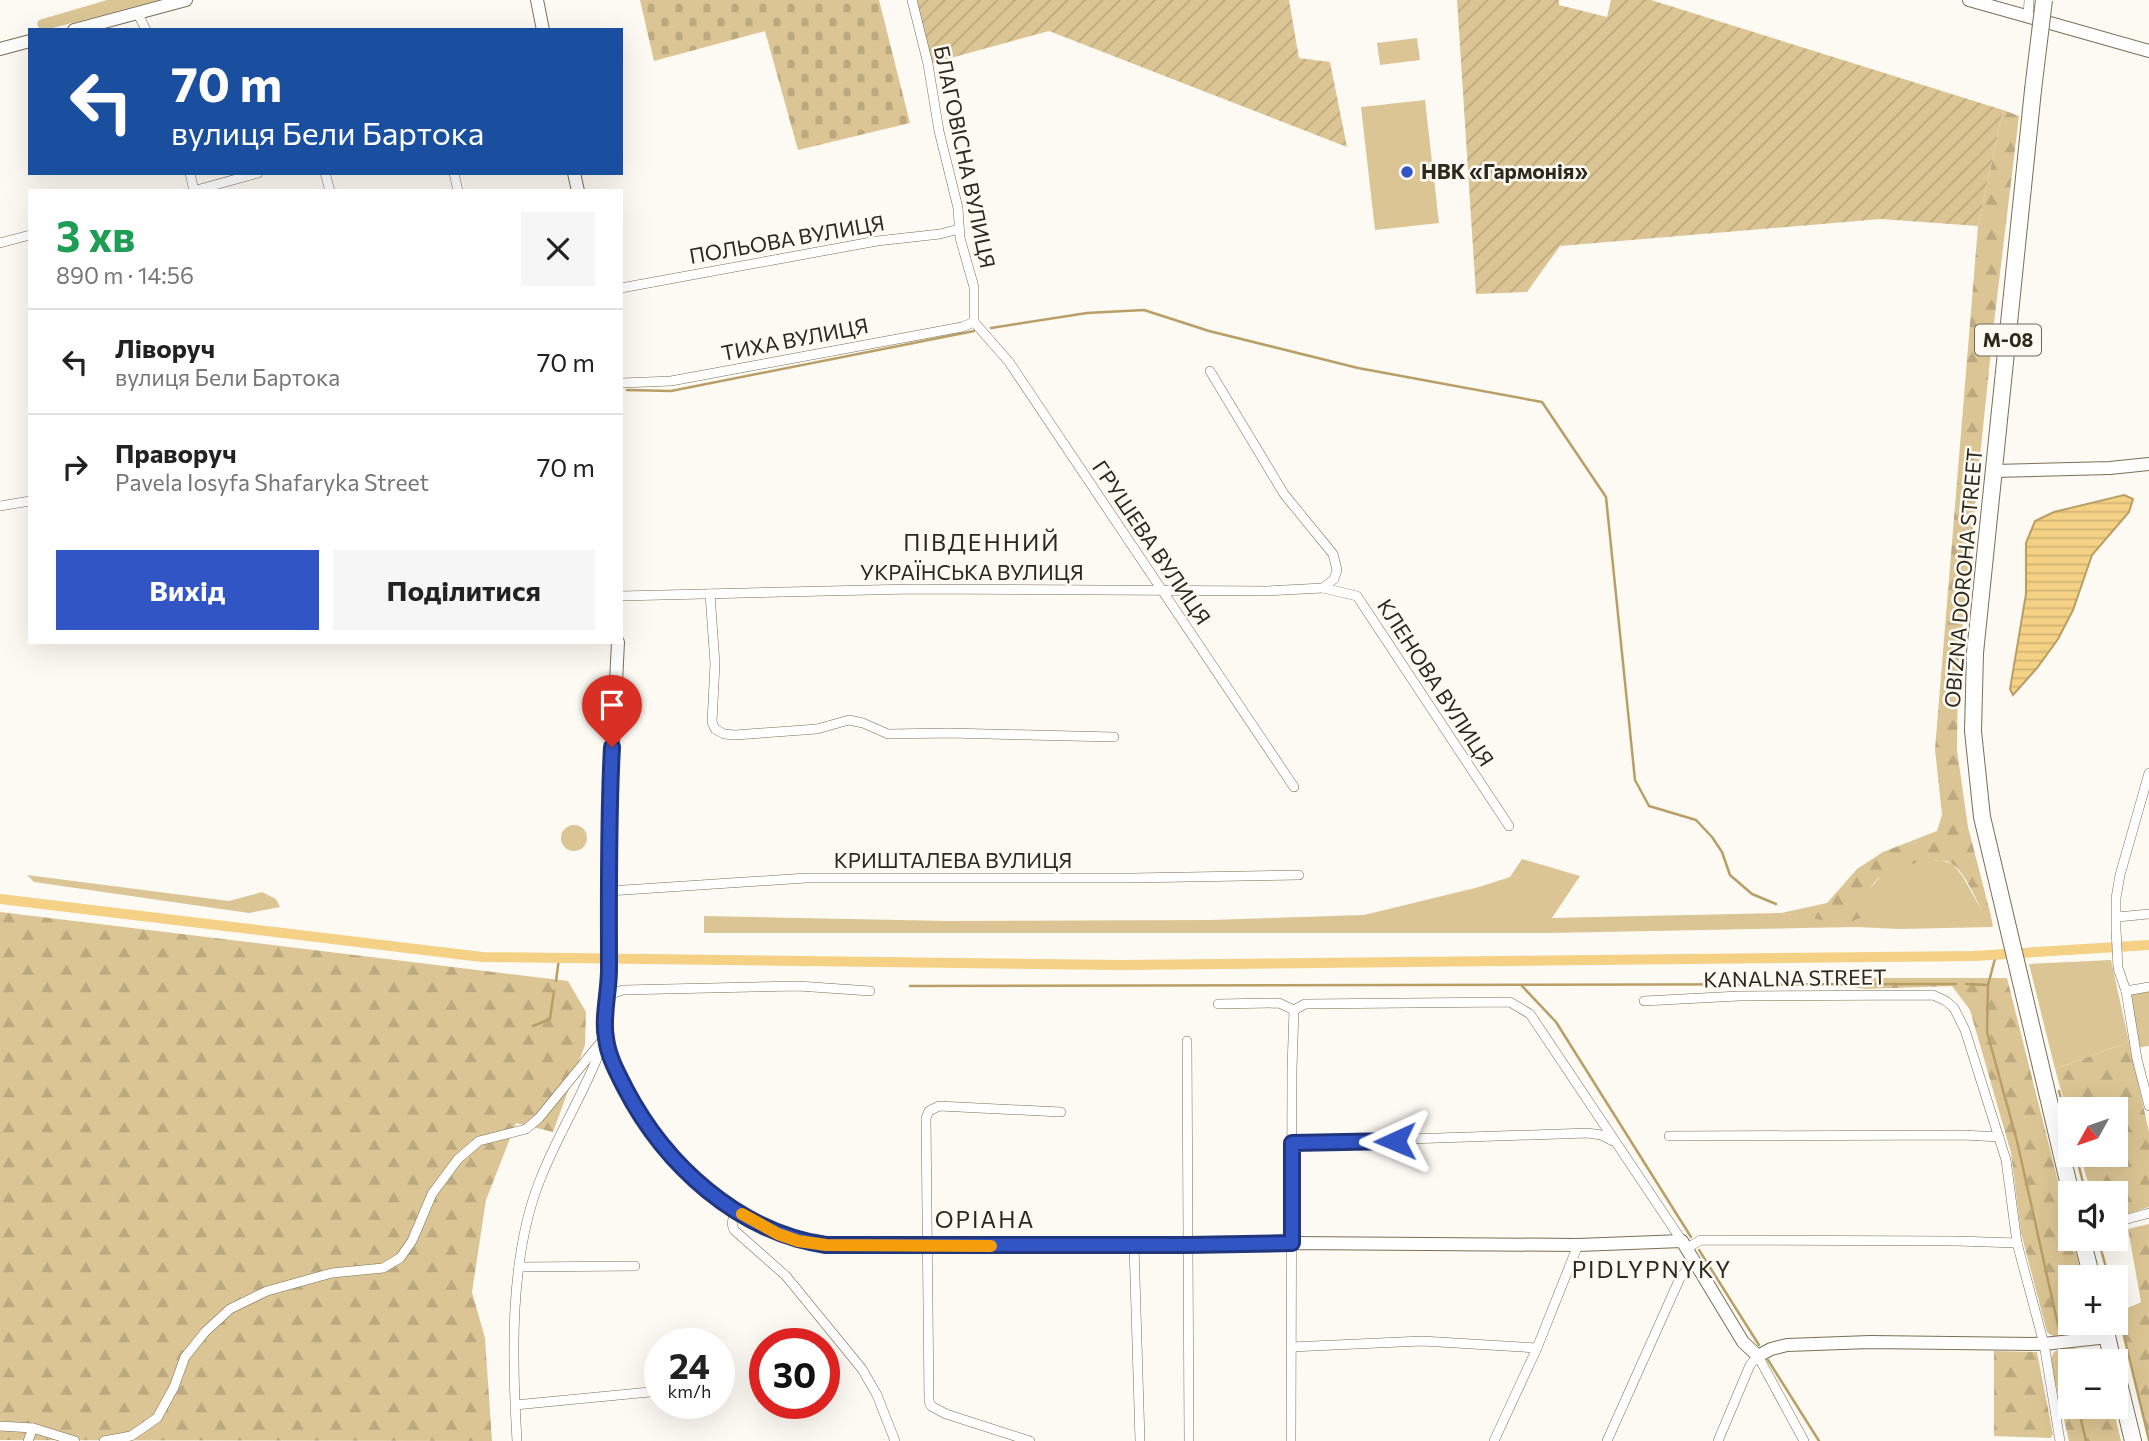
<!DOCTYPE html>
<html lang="uk">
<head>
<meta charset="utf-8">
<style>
  :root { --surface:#fff; --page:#f6f6f6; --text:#222; --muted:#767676; --line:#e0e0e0; --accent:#3155c5 }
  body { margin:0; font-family:Commissioner,sans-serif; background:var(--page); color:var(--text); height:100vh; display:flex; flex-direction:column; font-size:26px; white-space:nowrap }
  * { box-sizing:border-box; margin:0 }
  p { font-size:23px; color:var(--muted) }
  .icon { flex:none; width:38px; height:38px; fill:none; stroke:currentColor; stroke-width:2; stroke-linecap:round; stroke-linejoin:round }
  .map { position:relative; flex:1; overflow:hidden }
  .panel { position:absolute; left:28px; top:189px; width:595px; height:455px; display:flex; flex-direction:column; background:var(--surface); border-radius:0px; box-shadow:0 7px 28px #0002 }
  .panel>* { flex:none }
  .hud { position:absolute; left:28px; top:28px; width:595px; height:147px; border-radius:0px; box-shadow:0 7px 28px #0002; background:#1a4fa0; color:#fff; overflow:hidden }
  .needle { width:46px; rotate:230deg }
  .fabs { position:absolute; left:2058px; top:1097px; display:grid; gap:14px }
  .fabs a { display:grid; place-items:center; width:70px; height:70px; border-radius:0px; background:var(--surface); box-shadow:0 7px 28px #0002; font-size:35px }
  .speed { position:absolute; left:644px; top:1328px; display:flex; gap:14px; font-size:35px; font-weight:700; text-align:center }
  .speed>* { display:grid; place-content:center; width:91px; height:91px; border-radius:50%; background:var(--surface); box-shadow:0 7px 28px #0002; line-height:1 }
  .speed small { font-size:18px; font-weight:400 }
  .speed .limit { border:10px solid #d22; background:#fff; color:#111 }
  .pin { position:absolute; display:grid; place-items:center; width:60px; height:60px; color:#fff; margin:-72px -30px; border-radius:50% 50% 50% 0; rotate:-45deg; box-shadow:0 0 7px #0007 }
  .pin .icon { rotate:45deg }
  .me { position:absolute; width:77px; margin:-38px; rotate:269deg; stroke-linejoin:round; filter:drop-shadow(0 0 5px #0008) }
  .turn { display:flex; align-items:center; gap:24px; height:147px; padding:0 28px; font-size:32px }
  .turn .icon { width:91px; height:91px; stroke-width:2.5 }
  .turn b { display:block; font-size:49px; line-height:60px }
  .round { display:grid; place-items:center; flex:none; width:74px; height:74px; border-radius:0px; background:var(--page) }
  .headline { display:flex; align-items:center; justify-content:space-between; height:119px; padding:0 28px }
  h1 { font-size:42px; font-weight:700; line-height:52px; color:#1e9e55 }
  .cta { display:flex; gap:14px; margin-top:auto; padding:14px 28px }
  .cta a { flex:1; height:80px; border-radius:0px; background:var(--accent); color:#fff; font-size:28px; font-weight:700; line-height:80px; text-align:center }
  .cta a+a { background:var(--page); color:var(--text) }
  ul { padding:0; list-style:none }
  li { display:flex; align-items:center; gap:21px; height:105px; padding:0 28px; border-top:2px solid var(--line) }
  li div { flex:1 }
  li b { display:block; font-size:26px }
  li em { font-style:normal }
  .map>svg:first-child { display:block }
</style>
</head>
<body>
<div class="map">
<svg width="2149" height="1441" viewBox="0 0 2149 1441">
  <defs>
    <pattern id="forest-firs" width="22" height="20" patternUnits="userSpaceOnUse" patternTransform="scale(1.75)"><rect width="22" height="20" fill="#dcc594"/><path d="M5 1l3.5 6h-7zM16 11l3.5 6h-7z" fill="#bda97f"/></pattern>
    <pattern id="cemetery-stones" width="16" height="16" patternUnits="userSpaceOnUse" patternTransform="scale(1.75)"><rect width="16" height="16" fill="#dcc594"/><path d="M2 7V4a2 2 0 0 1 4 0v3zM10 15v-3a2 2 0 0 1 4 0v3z" fill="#bda97f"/></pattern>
    <pattern id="garden-furrows" width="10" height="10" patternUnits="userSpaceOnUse" patternTransform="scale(1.75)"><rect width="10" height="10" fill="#dcc594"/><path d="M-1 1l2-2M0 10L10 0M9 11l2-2" fill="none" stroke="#bda97f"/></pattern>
    <pattern id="water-rules" width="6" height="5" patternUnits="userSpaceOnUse" patternTransform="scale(1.75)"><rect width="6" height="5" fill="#f4d184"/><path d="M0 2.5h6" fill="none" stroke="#d2b372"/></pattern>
  </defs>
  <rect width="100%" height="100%" fill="#fdfaf4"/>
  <g fill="#dcc594">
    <path d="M107,0H159L45,30L39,28L37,24L39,20Z"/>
    <path d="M1417,38L1420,60L1380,65L1377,43Z"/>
    <path d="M1425,100L1439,223L1375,230L1361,107Z"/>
    <circle cx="574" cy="838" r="13"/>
    <path d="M1522,859L1580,876L1552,918L1781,913L1845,923L1864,905L1868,891L1883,873L1902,864L1941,860L1953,864L1963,877L1986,918L1991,916L1993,927L1899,929L1856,927L1549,933H704V916L948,921L1211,920L1364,915L1479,887L1510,877Z"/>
    <path d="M27,875L229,901L262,892L276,899L280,907L249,913L34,882Z"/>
    <path d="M2111,960L2129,1042L2055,1069L2029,964Z"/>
    <path d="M2149,987V1046L2136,1048L2126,991Z"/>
  </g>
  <g fill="url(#forest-firs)">
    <path d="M2003,110L2019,116L1993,331L1958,671L1957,750L1968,827L1991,916L1986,919C1978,904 1965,871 1951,863C1943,858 1934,861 1925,862C1890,866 1864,876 1865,916L1845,924L1781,913L1827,903L1857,869L1883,852L1937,831L1942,815L1935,749L1978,226Z"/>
    <path d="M0,912L568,981L586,1012L585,1045L553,1132L516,1123L486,1200L472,1292L485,1338L492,1441L0,1440Z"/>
    <path d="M1841,978H2007L2082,1277L2070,1278V1323H2080L2071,1335L2058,1339L2047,1332L2021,1233L2011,1153L1970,1010L1952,986L1865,989L1835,984Z"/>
    <path d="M2129,1042L2149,1132V1207L2117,1217L2116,1194L2091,1193L2080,1155H2116V1110H2070V1122L2055,1069Z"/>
    <path d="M2149,1224V1438L2119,1312L2141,1302L2128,1229Z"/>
    <path d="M2064,1347L2086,1350L2097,1361L2070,1362V1407H2113L2121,1441H2069L2050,1360L2054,1352Z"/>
    <path d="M1994,1351L2037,1352L2053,1435L2050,1438L1994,1436Z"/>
  </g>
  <path fill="url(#cemetery-stones)" d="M640,0H879L910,123L798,150L765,31L654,61Z"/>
  <g fill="url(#garden-furrows)">
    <path d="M916,0H1289L1299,58L1330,62L1347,147L1049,31L929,64Z"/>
    <path d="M1457,0H1559V5L1607,17L1611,0H1651L2003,110L1978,226L1881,219L1560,246L1527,292L1476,294Z"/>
  </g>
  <path fill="url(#water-rules)" stroke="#b99f65" stroke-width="2" d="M2124,495L2133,499L2129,512L2092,555L2073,610L2058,639L2037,668L2013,695L2010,689L2026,594V543L2035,521L2054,512Z"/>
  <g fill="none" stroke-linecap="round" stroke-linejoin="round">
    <g stroke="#b99f65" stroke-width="2.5">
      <path d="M991,328L1087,313L1144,310L1209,331L1358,368L1542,402L1606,497L1635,780L1649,806L1696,820L1712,837L1722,852L1730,875L1752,894L1776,904"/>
      <path d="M627,390L671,391L974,331"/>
      <path d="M1996,955L1988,985L1987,1032L2017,1141L2060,1334"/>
      <path d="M556,981L559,958"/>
      <path d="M1966,984L1988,985"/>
      <path d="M1521,985L1556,1022L1691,1237"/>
      <path d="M910,986L1956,984"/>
      <path d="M533,1026L550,1019L554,991"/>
      <path d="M2059,1091L2070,1134"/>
      <path d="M2076,1155L2086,1194"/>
      <path d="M2098,1239L2109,1278"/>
      <path d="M1699,1250L1759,1345"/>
      <path d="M2116,1303L2149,1440"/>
      <path d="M2064,1351L2070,1377"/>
      <path d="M1768,1360L1819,1441"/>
      <path d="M2078,1407L2086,1441"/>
    </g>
    <path stroke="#f4d184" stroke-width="10" d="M0,899L482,957L1121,965L1974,956L2149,945"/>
    <defs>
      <g id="street">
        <path d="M912,0L928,64L939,131L958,208L960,238L974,287V322"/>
        <path d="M138,14L146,30"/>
        <path d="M2028,17L2029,0"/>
        <path d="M190,173L194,191"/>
        <path d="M325,173L330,191"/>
        <path d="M454,173L458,191"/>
        <path d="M193,191L258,173"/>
        <path d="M0,243L30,235"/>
        <path d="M621,288L877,241L940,234L959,229"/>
        <path d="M974,322L1009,362L1294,787"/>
        <path d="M1210,371L1284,494L1333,554L1337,570L1334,579L1323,588L1357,596L1509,826"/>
        <path d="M621,383L671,381L962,327L974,322"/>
        <path d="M0,506L30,501"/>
        <path d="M710,594L715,664L712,722L715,729L724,734L735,735L817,729L849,720L863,723L888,734L949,733L1114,737"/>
        <path d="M621,596L912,589L1267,591L1323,588"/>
        <path d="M2149,773L2120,875L2116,898V929L2118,968L2126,991L2137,1059L2149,1106"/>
        <path d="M609,891L806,878H1132L1299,875"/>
        <path d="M2117,917L2149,914"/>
        <path d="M2126,991L2149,987"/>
        <path d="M608,995L623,990L798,986L870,991"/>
        <path d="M1644,1001L1739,996L1933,995L1946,1001L1954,1008L1965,1030L2006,1160L2017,1243L2044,1344L2060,1441"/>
        <path d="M1218,1004L1279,1003L1294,1010L1305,1004L1510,1002L1530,1014L1682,1241"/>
        <path d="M1187,1041L1189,1441"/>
        <path d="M1669,1136L1963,1135L1999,1137"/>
        <path d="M1292,1143L1588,1133L1601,1135L1613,1141"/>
        <path d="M735,1209L732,1224L734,1230L786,1276L862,1369L877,1395L895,1441"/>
        <path d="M2116,1222L2149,1213"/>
        <path d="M1134,1245L1140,1441"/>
        <path d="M1687,1248L1701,1240L1957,1241L2017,1243"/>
        <path d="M519,1267L635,1266"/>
        <path d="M1291,1347L1422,1341L1537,1348"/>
        <path d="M515,1405L660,1391"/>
        <path d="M0,1426L33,1428L75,1441"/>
        <path d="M28,1441L33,1428"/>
        <path d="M104,1441L131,1436L157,1418L174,1387L185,1357L205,1332L230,1309L267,1291L332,1273L383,1268L400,1258L412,1241L432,1194L458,1159L479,1141L526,1129L539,1118L605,1037"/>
        <path d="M517,1441C512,1359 509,1257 540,1180C558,1133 586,1091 603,1043"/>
        <path d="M1030,1441L946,1414L931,1406L929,1401L926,1118L929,1111L939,1106L1061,1112"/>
        <path d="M1291,1441L1292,1068L1294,1010"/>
        <path d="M1494,1441L1537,1348L1578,1245"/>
        <path d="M1607,1441L1680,1278L1695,1260"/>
        <path d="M1718,1441L1750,1365L1758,1356L1804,1441"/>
      </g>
      <g id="secondary">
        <path d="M537,0L543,30"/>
        <path d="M1969,0L2033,18"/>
        <path d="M2050,23L2149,51"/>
        <path d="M74,30L186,0"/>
        <path d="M0,49L30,41"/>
        <path d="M574,173L578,191"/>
        <path d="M1994,471L2110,468L2149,464"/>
        <path d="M618,642L609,823V980L605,1037L611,1057L620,1078L652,1133L692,1176L714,1195L757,1223L798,1241L826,1245H1187L1292,1243L1578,1245L1682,1241L1743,1342L1758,1356L1771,1349L1787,1345L1870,1342L2044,1344L2108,1337"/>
      </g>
      <g id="highway">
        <path d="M2033,90L1975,653L1973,731L1982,817L2071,1194"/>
        <path d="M2082,1239L2092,1278"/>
        <path d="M2104,1323L2113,1362"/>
        <path d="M2116,1371L2133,1441"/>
      </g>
    </defs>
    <use href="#street" stroke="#7c6f53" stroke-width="10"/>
    <use href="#secondary" stroke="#7c6f53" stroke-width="14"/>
    <use href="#highway" stroke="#7c6f53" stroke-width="18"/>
    <use href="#street" stroke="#fff" stroke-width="9"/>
    <use href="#secondary" stroke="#fff" stroke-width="12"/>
    <use href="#highway" stroke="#fff" stroke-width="16"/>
    <defs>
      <path id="highway-bridge" d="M2033,90L2044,0"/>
    </defs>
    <use href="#highway-bridge" stroke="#7c6f53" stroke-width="18" stroke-linecap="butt"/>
    <use href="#highway-bridge" stroke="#fff" stroke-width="16"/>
  </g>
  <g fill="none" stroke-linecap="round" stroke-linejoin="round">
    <defs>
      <path id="route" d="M612,747C608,821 609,895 609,970C609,991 602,1019 606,1038C608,1056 617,1072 625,1088C665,1165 738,1232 826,1245H1187L1292,1243V1143L1395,1141"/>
    </defs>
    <use href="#route" stroke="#203780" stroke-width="18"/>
    <use href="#route" stroke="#3155c5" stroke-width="12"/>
    <path stroke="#f59e0b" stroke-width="12" d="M742,1214L778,1234L798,1241L826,1245L991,1246"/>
  </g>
  <circle fill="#3155c5" stroke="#fdfaf4" stroke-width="2.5" cx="1407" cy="172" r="7"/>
  <g text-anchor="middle" stroke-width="5" stroke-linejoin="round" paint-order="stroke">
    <rect fill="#fdfaf4" stroke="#6c685e" stroke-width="2" x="1975" y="324.5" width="66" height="31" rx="5"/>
    <g font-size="19" font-weight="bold" fill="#2e291d">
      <text x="2008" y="347">М-08</text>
    </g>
    <g font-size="21" fill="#2e291d" stroke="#fdfaf4">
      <text transform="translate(964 157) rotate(78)" y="7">БЛАГОВІСНА ВУЛИЦЯ</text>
      <text transform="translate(787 240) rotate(-10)" y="7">ПОЛЬОВА ВУЛИЦЯ</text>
      <text transform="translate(795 340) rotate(-11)" y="7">ТИХА ВУЛИЦЯ</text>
      <text transform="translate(1151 543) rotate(56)" y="7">ГРУШЕВА ВУЛИЦЯ</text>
      <text x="972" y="580">УКРАЇНСЬКА ВУЛИЦЯ</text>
      <text transform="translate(1964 578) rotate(-85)" y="7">OBIZNA DOROHA STREET</text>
      <text transform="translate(1435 683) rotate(57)" y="7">КЛЕНОВА ВУЛИЦЯ</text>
      <text x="953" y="868">КРИШТАЛЕВА ВУЛИЦЯ</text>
      <text transform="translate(1795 979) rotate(-1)" y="7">KANALNA STREET</text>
    </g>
    <g font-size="21" font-weight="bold" fill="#2e291d" stroke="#fdfaf4" text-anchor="start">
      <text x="1421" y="179">НВК «Гармонія»</text>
    </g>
    <g font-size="23" letter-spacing="2" fill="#2e291d" stroke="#fdfaf4">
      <text x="982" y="551">ПІВДЕННИЙ</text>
      <text x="985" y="1228">ОРІАНА</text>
      <text x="1652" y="1278">PIDLYPNYKY</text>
    </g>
  </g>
</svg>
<div class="fabs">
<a><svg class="needle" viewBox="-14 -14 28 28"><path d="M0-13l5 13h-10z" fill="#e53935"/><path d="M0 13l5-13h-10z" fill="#767676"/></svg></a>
<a><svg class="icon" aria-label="sound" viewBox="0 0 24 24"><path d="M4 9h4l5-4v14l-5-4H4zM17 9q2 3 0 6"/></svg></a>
<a>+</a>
<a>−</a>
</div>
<div class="speed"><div>24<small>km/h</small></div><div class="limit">30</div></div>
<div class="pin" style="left:612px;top:747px;background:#d93025"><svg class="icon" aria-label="arrive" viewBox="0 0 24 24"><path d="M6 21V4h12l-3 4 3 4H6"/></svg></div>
<svg class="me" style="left:1395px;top:1141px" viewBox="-20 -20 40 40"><path d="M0-17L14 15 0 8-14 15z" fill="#3155c5" stroke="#fff" stroke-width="4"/></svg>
<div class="hud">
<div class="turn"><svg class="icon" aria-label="left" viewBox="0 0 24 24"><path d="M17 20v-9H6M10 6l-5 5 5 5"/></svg><div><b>70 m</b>вулиця Бели Бартока</div></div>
</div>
<section class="panel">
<div class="headline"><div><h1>3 хв</h1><p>890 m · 14:56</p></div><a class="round"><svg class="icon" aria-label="close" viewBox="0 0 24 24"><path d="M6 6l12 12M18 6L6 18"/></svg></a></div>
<ul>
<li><svg class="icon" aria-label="left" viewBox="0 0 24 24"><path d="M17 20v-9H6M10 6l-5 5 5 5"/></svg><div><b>Ліворуч</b><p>вулиця Бели Бартока</p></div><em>70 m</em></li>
<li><svg class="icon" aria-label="right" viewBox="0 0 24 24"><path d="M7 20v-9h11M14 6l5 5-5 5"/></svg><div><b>Праворуч</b><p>Pavela Iosyfa Shafaryka Street</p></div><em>70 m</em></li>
</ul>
<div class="cta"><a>Вихід</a><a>Поділитися</a></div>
</section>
</div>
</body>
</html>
